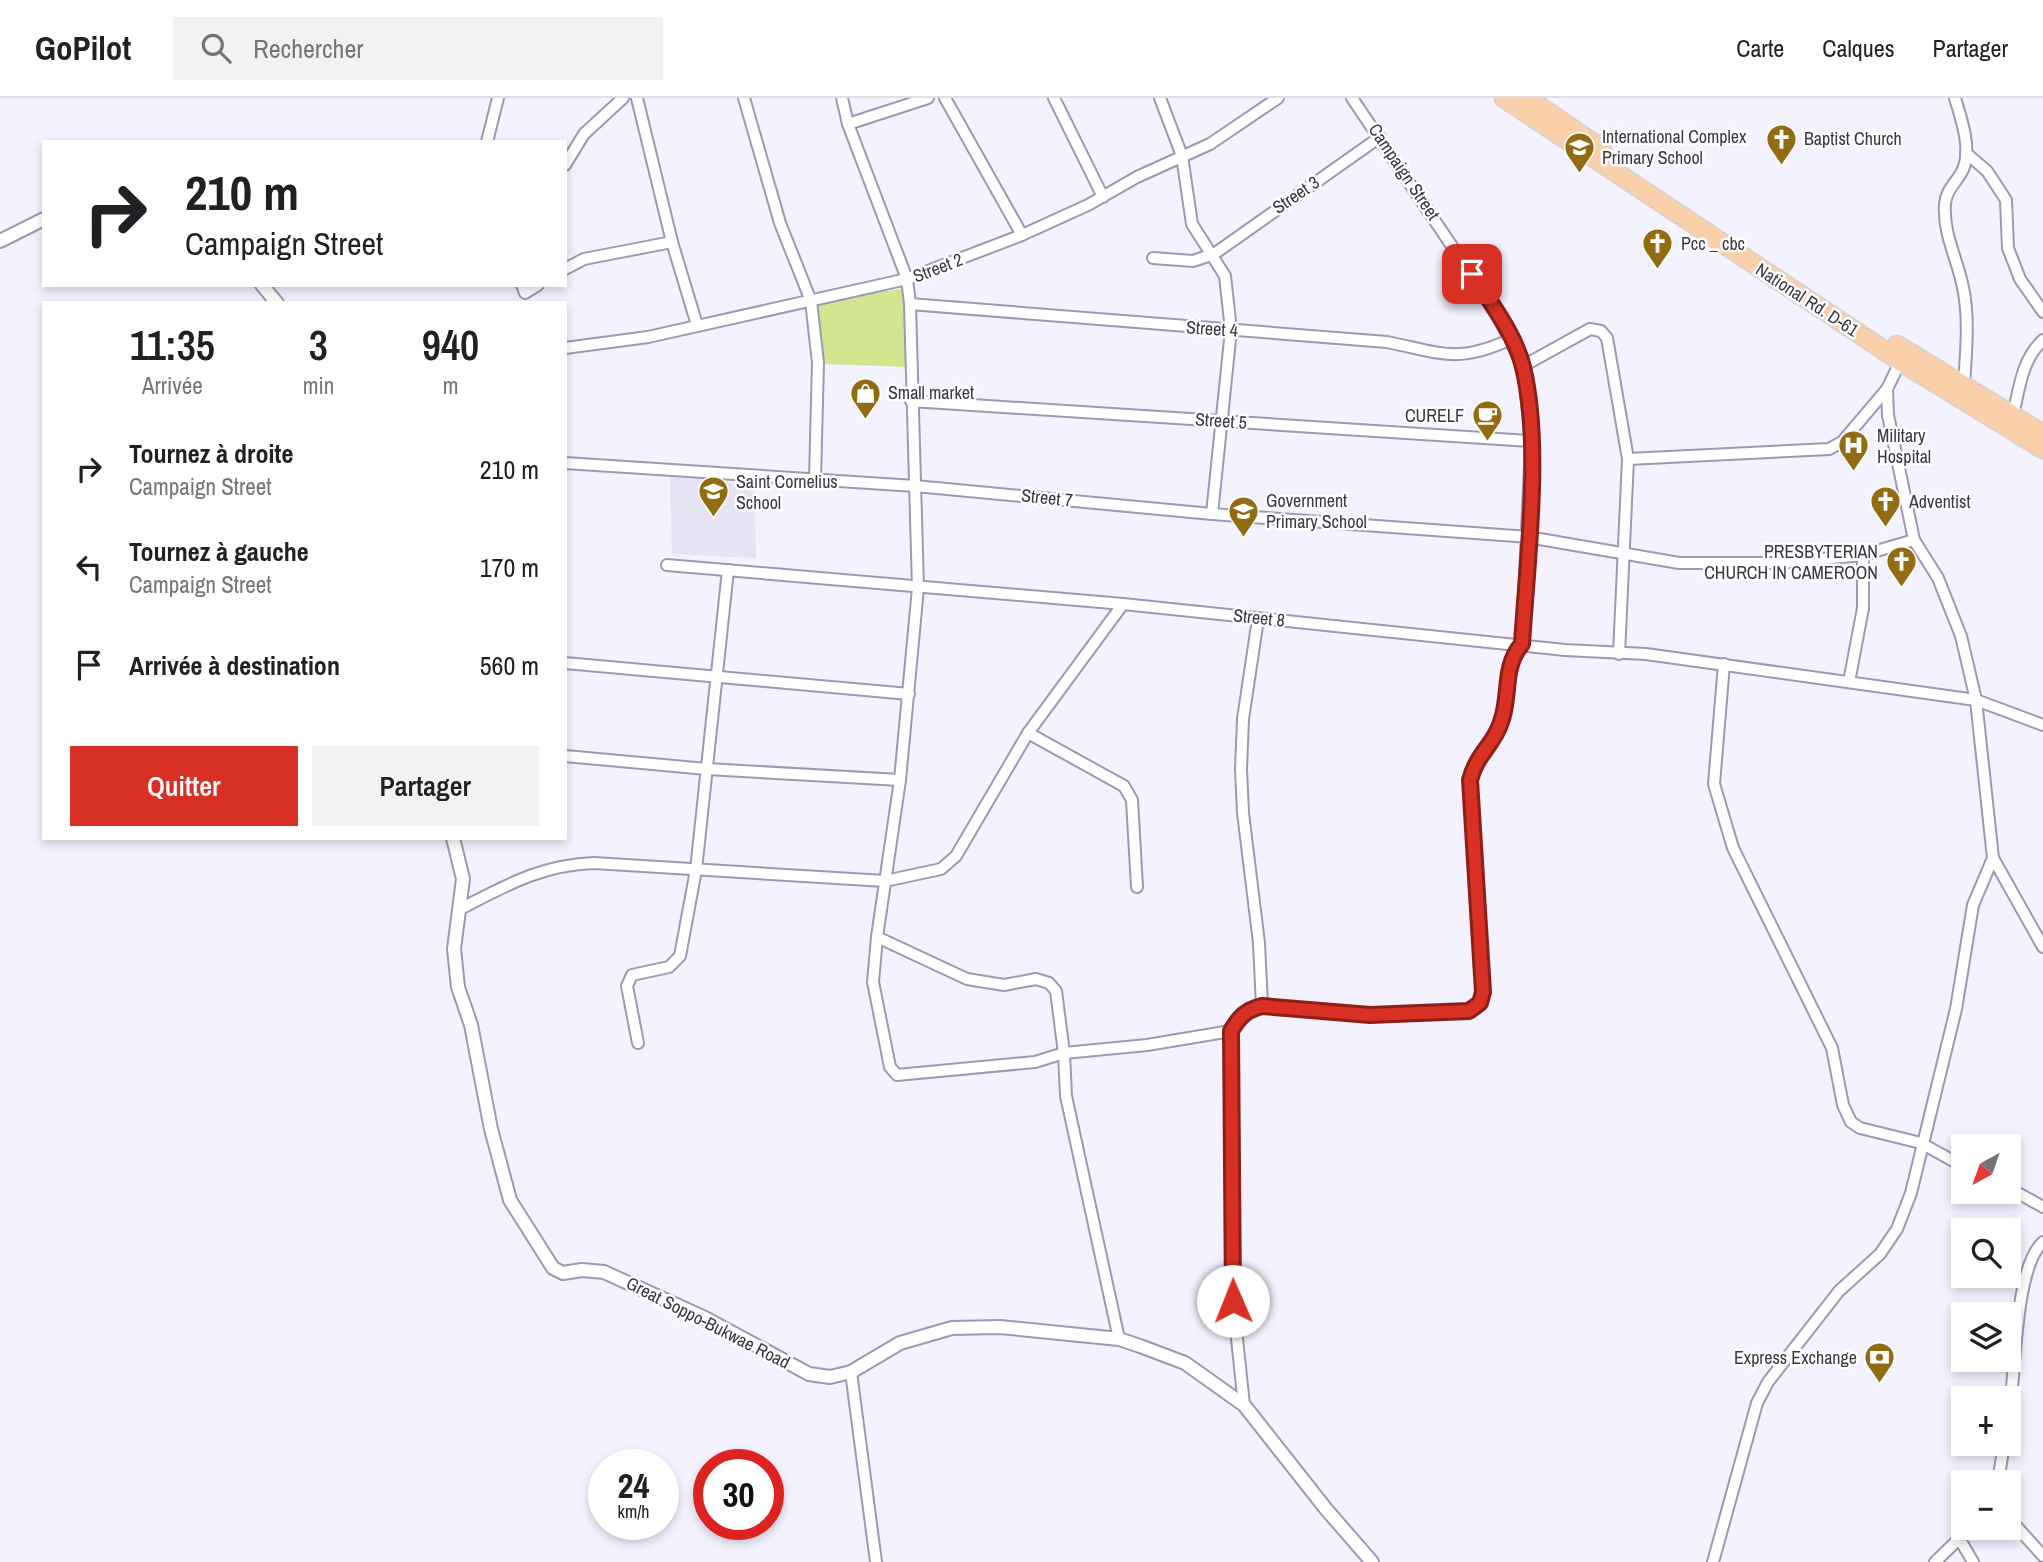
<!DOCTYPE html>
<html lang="fr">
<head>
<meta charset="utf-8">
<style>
  :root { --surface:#fff; --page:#f2f2f2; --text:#202124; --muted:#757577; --line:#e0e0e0; --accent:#d93025 }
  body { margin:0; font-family:"Archivo Narrow",sans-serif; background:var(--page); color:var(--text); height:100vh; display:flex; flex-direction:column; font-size:26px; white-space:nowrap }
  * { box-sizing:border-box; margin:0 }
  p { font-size:23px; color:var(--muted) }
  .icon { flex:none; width:38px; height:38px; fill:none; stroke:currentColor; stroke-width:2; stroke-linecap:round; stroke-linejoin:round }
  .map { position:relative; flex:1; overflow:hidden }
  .sheet { position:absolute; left:42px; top:203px; width:525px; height:539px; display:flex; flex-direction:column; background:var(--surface); border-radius:0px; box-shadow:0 4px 10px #0003 }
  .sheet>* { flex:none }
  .top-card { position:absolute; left:42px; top:42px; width:525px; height:147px; border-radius:0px; box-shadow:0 4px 10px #0003; background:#fff; color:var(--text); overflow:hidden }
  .needle { width:46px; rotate:220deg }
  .tools { position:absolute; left:1951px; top:1036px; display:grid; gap:14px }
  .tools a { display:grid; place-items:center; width:70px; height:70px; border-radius:0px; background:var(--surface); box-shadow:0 4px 10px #0003; font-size:35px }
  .speed { position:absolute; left:588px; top:1351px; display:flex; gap:14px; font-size:35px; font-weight:700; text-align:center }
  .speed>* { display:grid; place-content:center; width:91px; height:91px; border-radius:50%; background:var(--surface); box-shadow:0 4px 10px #0003; line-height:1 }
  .speed small { font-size:18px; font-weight:400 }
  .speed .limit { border:10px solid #d22; background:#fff; color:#111 }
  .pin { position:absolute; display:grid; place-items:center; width:60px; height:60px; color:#fff; margin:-30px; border-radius:14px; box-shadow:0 4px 10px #0006 }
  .me { position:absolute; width:77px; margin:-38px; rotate:359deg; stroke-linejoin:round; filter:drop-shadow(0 0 5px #0008) }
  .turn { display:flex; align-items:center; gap:24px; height:147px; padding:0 28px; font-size:32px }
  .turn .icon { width:91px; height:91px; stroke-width:2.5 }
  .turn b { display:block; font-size:49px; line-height:60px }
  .eta { display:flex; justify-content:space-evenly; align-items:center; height:119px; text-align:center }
  .eta b { font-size:42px; font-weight:600; line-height:49px }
  .button { display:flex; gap:14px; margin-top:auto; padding:14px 28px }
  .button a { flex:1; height:80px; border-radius:0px; background:var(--accent); color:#fff; font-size:28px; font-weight:600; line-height:80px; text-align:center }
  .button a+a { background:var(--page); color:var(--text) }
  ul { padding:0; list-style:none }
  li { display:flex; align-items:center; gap:21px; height:98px; padding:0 28px }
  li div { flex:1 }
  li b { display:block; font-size:26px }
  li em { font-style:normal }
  header { display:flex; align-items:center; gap:42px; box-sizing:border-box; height:98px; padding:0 35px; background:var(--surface); border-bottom:2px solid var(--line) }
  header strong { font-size:33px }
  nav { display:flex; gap:38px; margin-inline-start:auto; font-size:24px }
  .search { width:490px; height:63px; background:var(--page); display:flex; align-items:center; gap:18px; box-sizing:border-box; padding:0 24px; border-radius:0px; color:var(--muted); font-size:26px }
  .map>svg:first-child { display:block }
</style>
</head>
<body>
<header>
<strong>GoPilot</strong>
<div class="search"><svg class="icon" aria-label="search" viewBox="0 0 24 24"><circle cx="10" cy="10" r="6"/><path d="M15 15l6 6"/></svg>Rechercher</div>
<nav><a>Carte</a><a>Calques</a><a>Partager</a></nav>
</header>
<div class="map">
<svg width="2043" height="1464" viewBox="0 0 2043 1464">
  <rect width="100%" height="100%" fill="#f4f2fe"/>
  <path fill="#e6e3f2" d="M670,379L754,386L756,460L672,456Z"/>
  <path fill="#d1e48e" d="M910,190V269L821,266L819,202Z"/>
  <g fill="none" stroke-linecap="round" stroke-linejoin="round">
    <defs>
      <g id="minor">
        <path d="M637,0L672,144L697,227"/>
        <path d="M744,0L780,125L811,203L818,265L815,380"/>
        <path d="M842,0L848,26L907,181L910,206L918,490L900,682L877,839L967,881L1004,887L1036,881L1049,885L1056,893L1064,955L1066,998L1119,1241"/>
        <path d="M945,0L1022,137"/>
        <path d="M1054,0L1103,99"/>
        <path d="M1160,0L1182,58L1192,126L1225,178L1231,232L1212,416"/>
        <path d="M1955,0C1961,20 1971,48 1964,69C1959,83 1946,90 1945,106C1943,135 1956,158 1962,185C1970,217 1966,255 1964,287"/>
        <path d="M848,26L928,0"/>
        <path d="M487,44L498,0"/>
        <path d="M1966,55L1987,73L2006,102L2008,150L2020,181L2043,214"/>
        <path d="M565,67L584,36L623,0"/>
        <path d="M1153,160L1193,163L1214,156L1380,39"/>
        <path d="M565,171L584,161L672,144"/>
        <path d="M522,187L525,195L538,187"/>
        <path d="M910,206L1387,244C1441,255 1458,266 1511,241"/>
        <path d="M565,250L648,239L907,181L1022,137L1088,107L1137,79L1210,46L1278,0"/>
        <path d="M1523,268L1590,231L1601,233L1607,240L1628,361L1619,556"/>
        <path d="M911,303L1531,343"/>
        <path d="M2013,318C2019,291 2022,261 2043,242"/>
        <path d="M1628,361L1829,351L1842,344L1887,291"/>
        <path d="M565,365L915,388L1212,416L1528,439L1679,465H1779L1863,457L1914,442"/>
        <path d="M667,467L1123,506L1565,552L1646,556L1976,602L2043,627"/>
        <path d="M1258,521L1243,621L1241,671L1243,715L1259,845L1262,908"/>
        <path d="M565,565L909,596"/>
        <path d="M1724,566L1714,686L1733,750L1832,950L1843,1007L1851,1024L1860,1030L1921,1045L1964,1069"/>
        <path d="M1849,584L1863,510V457"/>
        <path d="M1028,635L1124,688L1132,702L1137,789"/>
        <path d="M565,658L707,671L900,682"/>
        <path d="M1993,760L2043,849"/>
        <path d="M460,811C507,787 541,767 594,765L885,783L941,771L956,758L1028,635L1123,506"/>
        <path d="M877,839L873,884L890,969L897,977L1035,964L1064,955L1147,947L1231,933"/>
        <path d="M638,945L627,888L632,877L669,869L680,858L696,772L728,472"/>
        <path d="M2009,1090L2043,1109"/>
        <path d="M851,1274L876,1464"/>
        <path d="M1244,1307L1233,1203L1231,933C1239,919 1246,912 1262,908L1370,917L1469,913L1480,905L1483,894L1470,682C1477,655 1494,647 1501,624C1511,597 1502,569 1522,546L1531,343L1523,268L1493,209L1352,0"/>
        <path d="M2009,1316C2016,1275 2014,1170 2043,1144"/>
        <path d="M1998,1384L2004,1346"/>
        <path d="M2009,1420L2043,1458"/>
        <path d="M1959,1440L1973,1464"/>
        <path d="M1713,1464L1757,1305L1768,1284L1839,1193L1880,1156L1897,1131L1911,1095L1956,911L1973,807L1993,760L1976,602L1961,538L1938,480L1914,442L1888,317L1887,291L1903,258"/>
        <path d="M1935,1464L1970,1430"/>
      </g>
      <g id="tertiary">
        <path d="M0,143L44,121"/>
        <path d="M262,187L277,205"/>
        <path d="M453,740L463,781L454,851L458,889L471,927L491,1031L510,1102L553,1170L563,1175L582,1172L604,1174L705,1220L809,1276L830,1279L851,1274L900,1245L952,1230L1000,1229L1119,1241L1140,1248L1185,1265L1244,1307L1326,1411L1372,1464"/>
      </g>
      <g id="trunk">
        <path d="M1504,0L1900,263L2043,351"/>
        <path d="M1527,0L1602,51"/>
        <path d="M1897,247L2043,336"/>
      </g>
    </defs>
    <use href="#minor" stroke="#9e98b5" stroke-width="14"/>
    <use href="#tertiary" stroke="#9e98b5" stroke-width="16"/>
    <use href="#trunk" stroke="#d4d3d6" stroke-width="21"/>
    <use href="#minor" stroke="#fff" stroke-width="10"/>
    <use href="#tertiary" stroke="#fff" stroke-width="12"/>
    <use href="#trunk" stroke="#fad0ab" stroke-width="18"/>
  </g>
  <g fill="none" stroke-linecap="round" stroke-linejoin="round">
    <defs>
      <path id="route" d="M1233,1203L1231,933C1239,919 1246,912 1262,908L1370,917L1469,913L1480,905L1483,894L1470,682C1477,655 1494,647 1501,624C1511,597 1502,569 1522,546C1527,464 1542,347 1523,269C1515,236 1490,204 1472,176"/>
    </defs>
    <use href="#route" stroke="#8d1f18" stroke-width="18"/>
    <use href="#route" stroke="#d93025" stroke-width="12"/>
  </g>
  <defs>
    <symbol id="church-pin" viewBox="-11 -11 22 30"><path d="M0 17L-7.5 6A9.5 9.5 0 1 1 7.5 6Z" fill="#926b13" stroke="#fff"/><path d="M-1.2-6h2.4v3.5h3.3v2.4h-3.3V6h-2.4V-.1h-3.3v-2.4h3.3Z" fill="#fff"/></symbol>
    <symbol id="school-pin" viewBox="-11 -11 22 30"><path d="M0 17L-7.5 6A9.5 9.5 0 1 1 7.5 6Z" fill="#926b13" stroke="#fff"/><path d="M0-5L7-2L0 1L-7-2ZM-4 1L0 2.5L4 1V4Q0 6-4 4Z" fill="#fff"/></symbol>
    <symbol id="shop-pin" viewBox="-11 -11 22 30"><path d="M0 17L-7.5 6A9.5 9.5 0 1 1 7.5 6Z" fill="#926b13" stroke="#fff"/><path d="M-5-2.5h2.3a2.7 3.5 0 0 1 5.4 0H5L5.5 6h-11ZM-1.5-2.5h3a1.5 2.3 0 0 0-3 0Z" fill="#fff"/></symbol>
    <symbol id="cafe-pin" viewBox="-11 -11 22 30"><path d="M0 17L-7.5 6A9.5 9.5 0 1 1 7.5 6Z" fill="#926b13" stroke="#fff"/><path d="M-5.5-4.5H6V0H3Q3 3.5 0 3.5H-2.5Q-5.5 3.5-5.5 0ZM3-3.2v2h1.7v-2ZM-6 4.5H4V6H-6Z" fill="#fff"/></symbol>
    <symbol id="hospital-pin" viewBox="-11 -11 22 30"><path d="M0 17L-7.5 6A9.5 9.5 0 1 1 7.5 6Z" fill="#926b13" stroke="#fff"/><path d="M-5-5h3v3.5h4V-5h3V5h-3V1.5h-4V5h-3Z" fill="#fff"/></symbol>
    <symbol id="bank-pin" viewBox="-11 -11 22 30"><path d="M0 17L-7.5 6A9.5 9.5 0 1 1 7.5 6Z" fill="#926b13" stroke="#fff"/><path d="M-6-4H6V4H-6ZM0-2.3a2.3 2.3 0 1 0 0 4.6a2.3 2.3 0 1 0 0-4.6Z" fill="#fff"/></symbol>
  </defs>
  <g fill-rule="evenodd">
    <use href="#church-pin" x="1764" y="24" width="35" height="47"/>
    <use href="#school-pin" x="1562" y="32" width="35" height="47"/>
    <use href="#church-pin" x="1640" y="128" width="35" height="47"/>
    <use href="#shop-pin" x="848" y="278" width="35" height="47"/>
    <use href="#cafe-pin" x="1470" y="300" width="35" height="47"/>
    <use href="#hospital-pin" x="1836" y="330" width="35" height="47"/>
    <use href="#school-pin" x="696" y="376" width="35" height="47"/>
    <use href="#church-pin" x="1868" y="386" width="35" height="47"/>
    <use href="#school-pin" x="1226" y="396" width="35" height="47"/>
    <use href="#church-pin" x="1884" y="446" width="35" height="47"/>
    <use href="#bank-pin" x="1862" y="1242" width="35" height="47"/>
  </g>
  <g text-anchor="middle" stroke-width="5" stroke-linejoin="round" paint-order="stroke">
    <g font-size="18" fill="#3a3743" stroke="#fff" text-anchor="start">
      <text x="1602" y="45">International Complex<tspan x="1602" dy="21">Primary School</tspan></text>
      <text x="1804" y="47">Baptist Church</text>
      <text x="1681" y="152">Pcc _ cbc</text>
      <text x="888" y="301">Small market</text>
      <text x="1464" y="324" text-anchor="end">CURELF</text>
      <text x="1877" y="344">Military<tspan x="1877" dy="21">Hospital</tspan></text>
      <text x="736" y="390">Saint Cornelius<tspan x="736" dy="21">School</tspan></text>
      <text x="1266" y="409">Government<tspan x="1266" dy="21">Primary School</tspan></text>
      <text x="1909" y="410">Adventist</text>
      <text x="1878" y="460" text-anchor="end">PRESBYTERIAN<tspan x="1878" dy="21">CHURCH IN CAMEROON</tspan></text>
      <text x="1857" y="1266" text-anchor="end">Express Exchange</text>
    </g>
    <g font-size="18" fill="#3a3743" stroke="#fff">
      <text transform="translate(1404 74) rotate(56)" y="6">Campaign Street</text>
      <text transform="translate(1296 97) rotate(-34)" y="6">Street 3</text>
      <text transform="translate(938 170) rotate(-21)" y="6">Street 2</text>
      <text transform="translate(1807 202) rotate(33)" y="6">National Rd. D-61</text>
      <text transform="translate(1212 231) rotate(4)" y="6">Street 4</text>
      <text transform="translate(1221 323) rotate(4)" y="6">Street 5</text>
      <text transform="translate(1047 400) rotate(6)" y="6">Street 7</text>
      <text transform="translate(1259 520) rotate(6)" y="6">Street 8</text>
      <text transform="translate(708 1225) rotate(27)" y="6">Great Soppo-Bukwae Road</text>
    </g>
  </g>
</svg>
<div class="tools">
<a><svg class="needle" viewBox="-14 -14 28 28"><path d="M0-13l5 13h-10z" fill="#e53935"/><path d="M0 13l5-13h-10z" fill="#757577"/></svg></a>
<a><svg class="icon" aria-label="search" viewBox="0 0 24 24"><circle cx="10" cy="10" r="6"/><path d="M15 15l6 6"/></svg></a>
<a><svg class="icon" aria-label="layers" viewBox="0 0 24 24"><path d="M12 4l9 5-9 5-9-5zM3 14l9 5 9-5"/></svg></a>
<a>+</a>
<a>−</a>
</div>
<div class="speed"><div>24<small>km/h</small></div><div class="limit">30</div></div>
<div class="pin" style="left:1472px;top:176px;background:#d93025"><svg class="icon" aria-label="arrive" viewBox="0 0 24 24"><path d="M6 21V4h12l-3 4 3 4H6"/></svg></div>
<svg class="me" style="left:1233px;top:1203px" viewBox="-20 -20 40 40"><circle r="19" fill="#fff"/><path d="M0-13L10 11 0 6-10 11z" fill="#d93025"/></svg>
<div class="top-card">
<div class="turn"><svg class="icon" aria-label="right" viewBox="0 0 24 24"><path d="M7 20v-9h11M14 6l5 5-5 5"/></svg><div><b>210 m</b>Campaign Street</div></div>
</div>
<section class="sheet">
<div class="eta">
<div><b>11:35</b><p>Arrivée</p></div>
<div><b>3</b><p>min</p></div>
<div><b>940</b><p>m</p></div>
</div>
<ul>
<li><svg class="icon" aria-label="right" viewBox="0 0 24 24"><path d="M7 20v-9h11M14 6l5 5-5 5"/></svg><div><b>Tournez à droite</b><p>Campaign Street</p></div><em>210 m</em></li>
<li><svg class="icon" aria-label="left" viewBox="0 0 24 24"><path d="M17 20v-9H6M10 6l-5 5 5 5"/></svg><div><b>Tournez à gauche</b><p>Campaign Street</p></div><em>170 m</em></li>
<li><svg class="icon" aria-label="arrive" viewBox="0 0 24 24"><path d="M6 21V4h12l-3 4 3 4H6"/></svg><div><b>Arrivée à destination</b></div><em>560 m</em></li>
</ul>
<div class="button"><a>Quitter</a><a>Partager</a></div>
</section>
</div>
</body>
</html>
